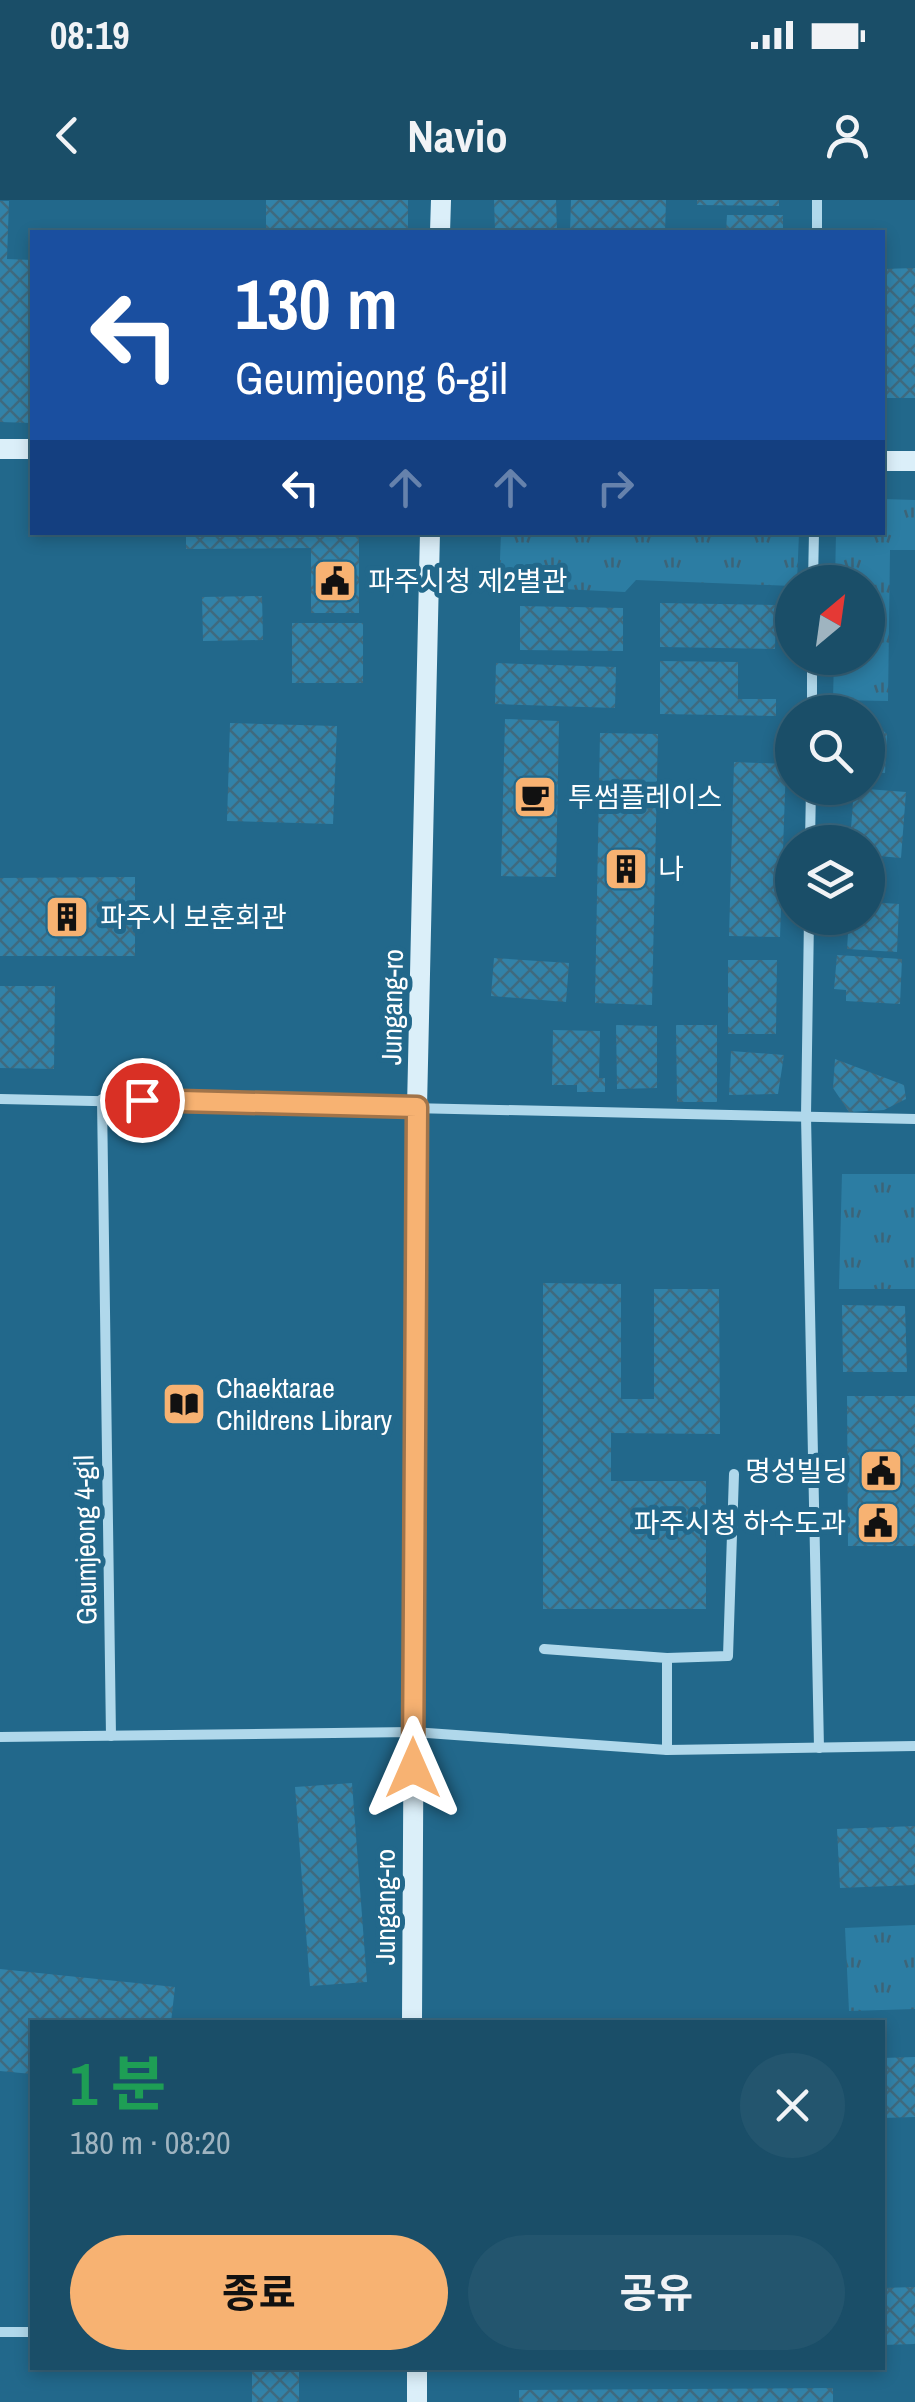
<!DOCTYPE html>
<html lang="ko">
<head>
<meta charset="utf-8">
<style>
  :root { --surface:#1a4e68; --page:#23556e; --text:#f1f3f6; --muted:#9fb4c0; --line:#38657c; --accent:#f7b272 }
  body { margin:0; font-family:"Archivo Narrow","Noto Sans KR",sans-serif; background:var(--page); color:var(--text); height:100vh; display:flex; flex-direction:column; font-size:38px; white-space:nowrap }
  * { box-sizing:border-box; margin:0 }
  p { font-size:32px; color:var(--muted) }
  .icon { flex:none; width:55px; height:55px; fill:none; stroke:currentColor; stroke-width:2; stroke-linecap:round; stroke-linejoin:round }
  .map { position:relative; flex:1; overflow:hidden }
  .panel { position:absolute; left:30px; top:1820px; width:855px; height:350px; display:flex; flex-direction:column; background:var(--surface); border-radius:0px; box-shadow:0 5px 15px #0003,0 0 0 2px var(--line) }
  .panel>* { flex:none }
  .hud { position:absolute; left:30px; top:30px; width:855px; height:305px; border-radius:0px; box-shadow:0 5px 15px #0003,0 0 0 2px var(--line); background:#1a4fa0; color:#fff; overflow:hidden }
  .needle { width:65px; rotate:29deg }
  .fabs { position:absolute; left:775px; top:365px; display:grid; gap:20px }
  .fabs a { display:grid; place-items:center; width:110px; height:110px; border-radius:50%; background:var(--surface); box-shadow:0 5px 15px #0003,0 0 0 2px var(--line); font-size:50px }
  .pin { position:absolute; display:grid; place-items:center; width:85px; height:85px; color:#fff; margin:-42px; border:5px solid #fff; border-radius:50%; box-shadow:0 2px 10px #0007 }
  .me { position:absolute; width:110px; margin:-55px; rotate:0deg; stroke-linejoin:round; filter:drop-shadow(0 0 8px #0008) }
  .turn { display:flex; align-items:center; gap:35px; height:210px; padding:0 40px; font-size:45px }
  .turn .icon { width:130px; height:130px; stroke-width:2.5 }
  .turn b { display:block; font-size:70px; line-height:85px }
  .lanes { display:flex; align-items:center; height:95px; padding:0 40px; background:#0003; justify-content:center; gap:50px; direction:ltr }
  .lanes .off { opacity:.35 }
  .round { display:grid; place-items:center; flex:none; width:105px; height:105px; border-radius:52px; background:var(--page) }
  .headline { display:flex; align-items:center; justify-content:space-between; height:170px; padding:0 40px }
  h1 { font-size:60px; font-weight:700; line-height:75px; color:#1e9e55 }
  .primary-button { display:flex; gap:20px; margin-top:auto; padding:20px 40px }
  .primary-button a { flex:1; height:115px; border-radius:60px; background:var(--accent); color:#111; font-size:40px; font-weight:700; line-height:115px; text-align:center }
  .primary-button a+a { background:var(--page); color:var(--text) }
  .status { display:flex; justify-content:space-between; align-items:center; height:70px; padding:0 50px; background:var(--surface); direction:ltr }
  .status svg { height:28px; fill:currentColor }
  header { display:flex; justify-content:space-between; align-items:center; height:130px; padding:0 40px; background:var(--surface); font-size:45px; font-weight:700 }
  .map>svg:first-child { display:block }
</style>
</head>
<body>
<div class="status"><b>08:19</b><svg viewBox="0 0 49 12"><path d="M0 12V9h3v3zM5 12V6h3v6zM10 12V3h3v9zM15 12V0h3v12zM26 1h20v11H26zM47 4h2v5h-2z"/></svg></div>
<header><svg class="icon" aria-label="back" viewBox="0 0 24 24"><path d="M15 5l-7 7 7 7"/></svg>Navio<svg class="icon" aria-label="person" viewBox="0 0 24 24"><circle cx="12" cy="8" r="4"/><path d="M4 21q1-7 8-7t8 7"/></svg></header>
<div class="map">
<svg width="915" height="2202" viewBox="0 0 915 2202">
  <defs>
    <pattern id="park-tufts" width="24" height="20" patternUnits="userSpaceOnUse" patternTransform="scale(2.5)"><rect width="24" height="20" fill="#2c7da3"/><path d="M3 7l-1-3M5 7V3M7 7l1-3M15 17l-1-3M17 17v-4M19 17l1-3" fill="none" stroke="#3c6478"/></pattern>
    <pattern id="building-cross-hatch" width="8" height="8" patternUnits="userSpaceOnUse" patternTransform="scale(2.5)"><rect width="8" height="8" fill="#3282a8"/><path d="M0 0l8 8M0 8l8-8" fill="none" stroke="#3e6a7f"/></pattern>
  </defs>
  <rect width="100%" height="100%" fill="#22688b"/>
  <g fill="url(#park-tufts)">
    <path d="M883,299L915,300V350H890L888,501L833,500L834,458H868V382H835L836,333L882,332Z"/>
    <path d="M501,333H799L797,382L792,386L636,380L625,392L499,386Z"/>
    <path d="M842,974H915V1089H839Z"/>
    <path d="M915,1725V1809L849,1811L845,1728Z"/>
  </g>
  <g fill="url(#building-cross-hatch)">
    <rect x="266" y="0" width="142" height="32"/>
    <path d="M494,0H556L557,32H495Z"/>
    <path d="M571,0H666L665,32H570Z"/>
    <path d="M697,0H779V6L697,5Z"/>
    <path d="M0,1H9L7,59L32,60V223L0,222Z"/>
    <path d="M727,15H783V32H726Z"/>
    <path d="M915,68V198H882V69Z"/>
    <path d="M186,332H353L359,338V413H311V348L186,349Z"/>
    <path d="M262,396L263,440L203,441L202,397Z"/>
    <path d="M660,403L776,405L775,449L660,447Z"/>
    <path d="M520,406L623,408V451L520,450Z"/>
    <rect x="292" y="423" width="71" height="60"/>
    <path d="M660,461L738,462V499H776V516L660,514Z"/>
    <path d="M496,463L616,467L615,508L495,504Z"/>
    <path d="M868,518L887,534L885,573L868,572Z"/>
    <path d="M505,519L559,521L556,677L501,676Z"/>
    <path d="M230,523L337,526L333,624L227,621Z"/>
    <path d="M600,533L658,534L652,805L595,803Z"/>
    <path d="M734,562L786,564L780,737L729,736Z"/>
    <path d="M854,588L906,592L901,658L868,655V642H850Z"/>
    <path d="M135,677V756H0V678Z"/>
    <path d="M868,702L899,704L897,752L847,749L849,718H868Z"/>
    <path d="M837,755L902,759L900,804L846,801V790L834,789Z"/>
    <path d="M494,758L569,763L566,802L491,796Z"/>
    <path d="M728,760H777L776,834H728Z"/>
    <path d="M0,786H55L54,869L0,868Z"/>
    <path d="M616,825L657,826V888L617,889Z"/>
    <path d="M676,825H717V902H677Z"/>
    <path d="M553,830L600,831L599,878H605V892H577V885H552Z"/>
    <path d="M731,851L784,855L778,894L729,895Z"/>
    <path d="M835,859L904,885L906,899L884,910L849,912L833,888Z"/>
    <path d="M543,1083L621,1084V1199H654V1089H719L720,1234L611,1233V1281H706V1409H543Z"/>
    <path d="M842,1105L905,1106L907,1172H843Z"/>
    <path d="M847,1196H915V1346H848Z"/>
    <path d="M352,1583L367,1782L310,1786L295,1587Z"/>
    <path d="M915,1626V1685L840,1688L837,1629Z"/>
    <path d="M0,1769L175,1787L171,1822H32V1874L0,1871Z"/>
    <path d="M915,1857V1917L882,1918V1858Z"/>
    <path d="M915,2087V2144L882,2145V2088Z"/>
    <rect x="252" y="2168" width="47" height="34"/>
    <path d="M833,2188V2202H519V2190Z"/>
  </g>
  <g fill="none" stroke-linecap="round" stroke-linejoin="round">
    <g stroke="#b0d8eb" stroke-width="10">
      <path d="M817,32V0"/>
      <path d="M813,382L814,332"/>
      <path d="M812,512V458"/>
      <path d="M810,642L811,588"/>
      <path d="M809,718L806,916L819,1548"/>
      <path d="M0,899L915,919"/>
      <path d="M102,899L111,1536"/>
      <path d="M544,1449L667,1458V1550"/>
      <path d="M667,1458L728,1456L734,1274"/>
      <path d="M0,1537L413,1532L667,1550L915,1546"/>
      <path d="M0,2132H32"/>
    </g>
    <g stroke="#dbeff9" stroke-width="20">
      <path d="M440,32L441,0"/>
      <path d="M0,249H32"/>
      <path d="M882,261H915"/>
      <path d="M412,1822L417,907L430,332"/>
      <path d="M417,2168V2202"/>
    </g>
  </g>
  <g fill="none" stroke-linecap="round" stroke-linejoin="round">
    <defs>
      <path id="route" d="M142,900L417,907L413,1568"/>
    </defs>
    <use href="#route" stroke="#a1744a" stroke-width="25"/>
    <use href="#route" stroke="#f7b272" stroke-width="18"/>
  </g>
  <defs>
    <symbol id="civic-square" viewBox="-11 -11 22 22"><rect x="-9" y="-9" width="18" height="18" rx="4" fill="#f7b272" stroke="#22688b"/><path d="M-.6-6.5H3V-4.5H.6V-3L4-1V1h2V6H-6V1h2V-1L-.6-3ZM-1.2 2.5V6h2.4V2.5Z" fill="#111"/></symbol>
    <symbol id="cafe-square" viewBox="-11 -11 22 22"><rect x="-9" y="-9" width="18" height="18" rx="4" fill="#f7b272" stroke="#22688b"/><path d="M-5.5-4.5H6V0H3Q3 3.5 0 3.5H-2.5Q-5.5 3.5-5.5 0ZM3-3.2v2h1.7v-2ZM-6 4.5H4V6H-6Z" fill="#111"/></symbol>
    <symbol id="building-square" viewBox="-11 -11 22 22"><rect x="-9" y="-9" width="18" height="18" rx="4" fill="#f7b272" stroke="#22688b"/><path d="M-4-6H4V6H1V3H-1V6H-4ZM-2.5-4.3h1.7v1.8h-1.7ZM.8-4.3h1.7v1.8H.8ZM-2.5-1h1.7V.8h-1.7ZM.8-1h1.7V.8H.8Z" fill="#111"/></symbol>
    <symbol id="library-square" viewBox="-11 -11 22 22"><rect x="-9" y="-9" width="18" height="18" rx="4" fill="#f7b272" stroke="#22688b"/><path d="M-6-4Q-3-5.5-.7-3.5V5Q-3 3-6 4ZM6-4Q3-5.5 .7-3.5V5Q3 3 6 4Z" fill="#111"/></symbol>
  </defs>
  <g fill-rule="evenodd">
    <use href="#civic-square" x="310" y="356" width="50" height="50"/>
    <use href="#cafe-square" x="510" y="572" width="50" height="50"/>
    <use href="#building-square" x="601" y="644" width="50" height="50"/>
    <use href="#building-square" x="42" y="692" width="50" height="50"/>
    <use href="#library-square" x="159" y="1179" width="50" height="50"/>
    <use href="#civic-square" x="856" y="1246" width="50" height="50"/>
    <use href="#civic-square" x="853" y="1298" width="50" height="50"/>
  </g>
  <g text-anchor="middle" stroke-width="10" stroke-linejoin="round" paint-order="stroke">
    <g font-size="28" fill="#fff" stroke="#22688b" text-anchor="start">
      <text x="368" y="391">파주시청 제2별관</text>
      <text x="568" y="607">투썸플레이스</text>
      <text x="658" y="679">나</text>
      <text x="100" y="727">파주시 보훈회관</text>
      <text x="216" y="1198">Chaektarae<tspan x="216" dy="32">Childrens Library</tspan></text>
      <text x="848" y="1281" text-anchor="end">명성빌딩</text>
      <text x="846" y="1333" text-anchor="end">파주시청 하수도과</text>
    </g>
    <g font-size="28" fill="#fff" stroke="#22688b">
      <text transform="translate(392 807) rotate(-89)" y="10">Jungang-ro</text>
      <text transform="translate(85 1340) rotate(-91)" y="10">Geumjeong 4-gil</text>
      <text transform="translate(385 1707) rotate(-90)" y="10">Jungang-ro</text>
    </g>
  </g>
</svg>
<div class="fabs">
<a><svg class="needle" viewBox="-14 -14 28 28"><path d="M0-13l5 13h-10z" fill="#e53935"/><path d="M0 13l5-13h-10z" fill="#9fb4c0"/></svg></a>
<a><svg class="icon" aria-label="search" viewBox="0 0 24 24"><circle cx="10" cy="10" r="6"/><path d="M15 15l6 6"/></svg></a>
<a><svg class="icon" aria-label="layers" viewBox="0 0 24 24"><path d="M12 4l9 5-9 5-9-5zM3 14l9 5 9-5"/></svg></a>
</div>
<div class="pin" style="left:142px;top:900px;background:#d93025"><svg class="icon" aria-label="arrive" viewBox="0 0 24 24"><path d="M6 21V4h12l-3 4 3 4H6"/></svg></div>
<svg class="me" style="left:413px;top:1568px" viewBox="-20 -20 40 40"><path d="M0-17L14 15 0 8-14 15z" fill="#f7b272" stroke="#fff" stroke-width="4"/></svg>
<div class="hud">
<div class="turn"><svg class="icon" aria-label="left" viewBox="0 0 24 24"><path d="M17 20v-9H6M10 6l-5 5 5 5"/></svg><div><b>130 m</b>Geumjeong 6-gil</div></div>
<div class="lanes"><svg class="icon" aria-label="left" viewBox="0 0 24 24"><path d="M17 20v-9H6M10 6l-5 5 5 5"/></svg><svg class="icon off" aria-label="ahead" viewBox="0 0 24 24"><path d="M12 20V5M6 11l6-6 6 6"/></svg><svg class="icon off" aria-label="ahead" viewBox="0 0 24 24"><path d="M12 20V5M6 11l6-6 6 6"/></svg><svg class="icon off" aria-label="right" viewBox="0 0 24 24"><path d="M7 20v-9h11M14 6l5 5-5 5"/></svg></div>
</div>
<section class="panel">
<div class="headline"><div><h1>1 분</h1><p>180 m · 08:20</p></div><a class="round"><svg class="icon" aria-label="close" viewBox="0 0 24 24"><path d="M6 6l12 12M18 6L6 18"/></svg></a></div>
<div class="primary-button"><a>종료</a><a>공유</a></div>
</section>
</div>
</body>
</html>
